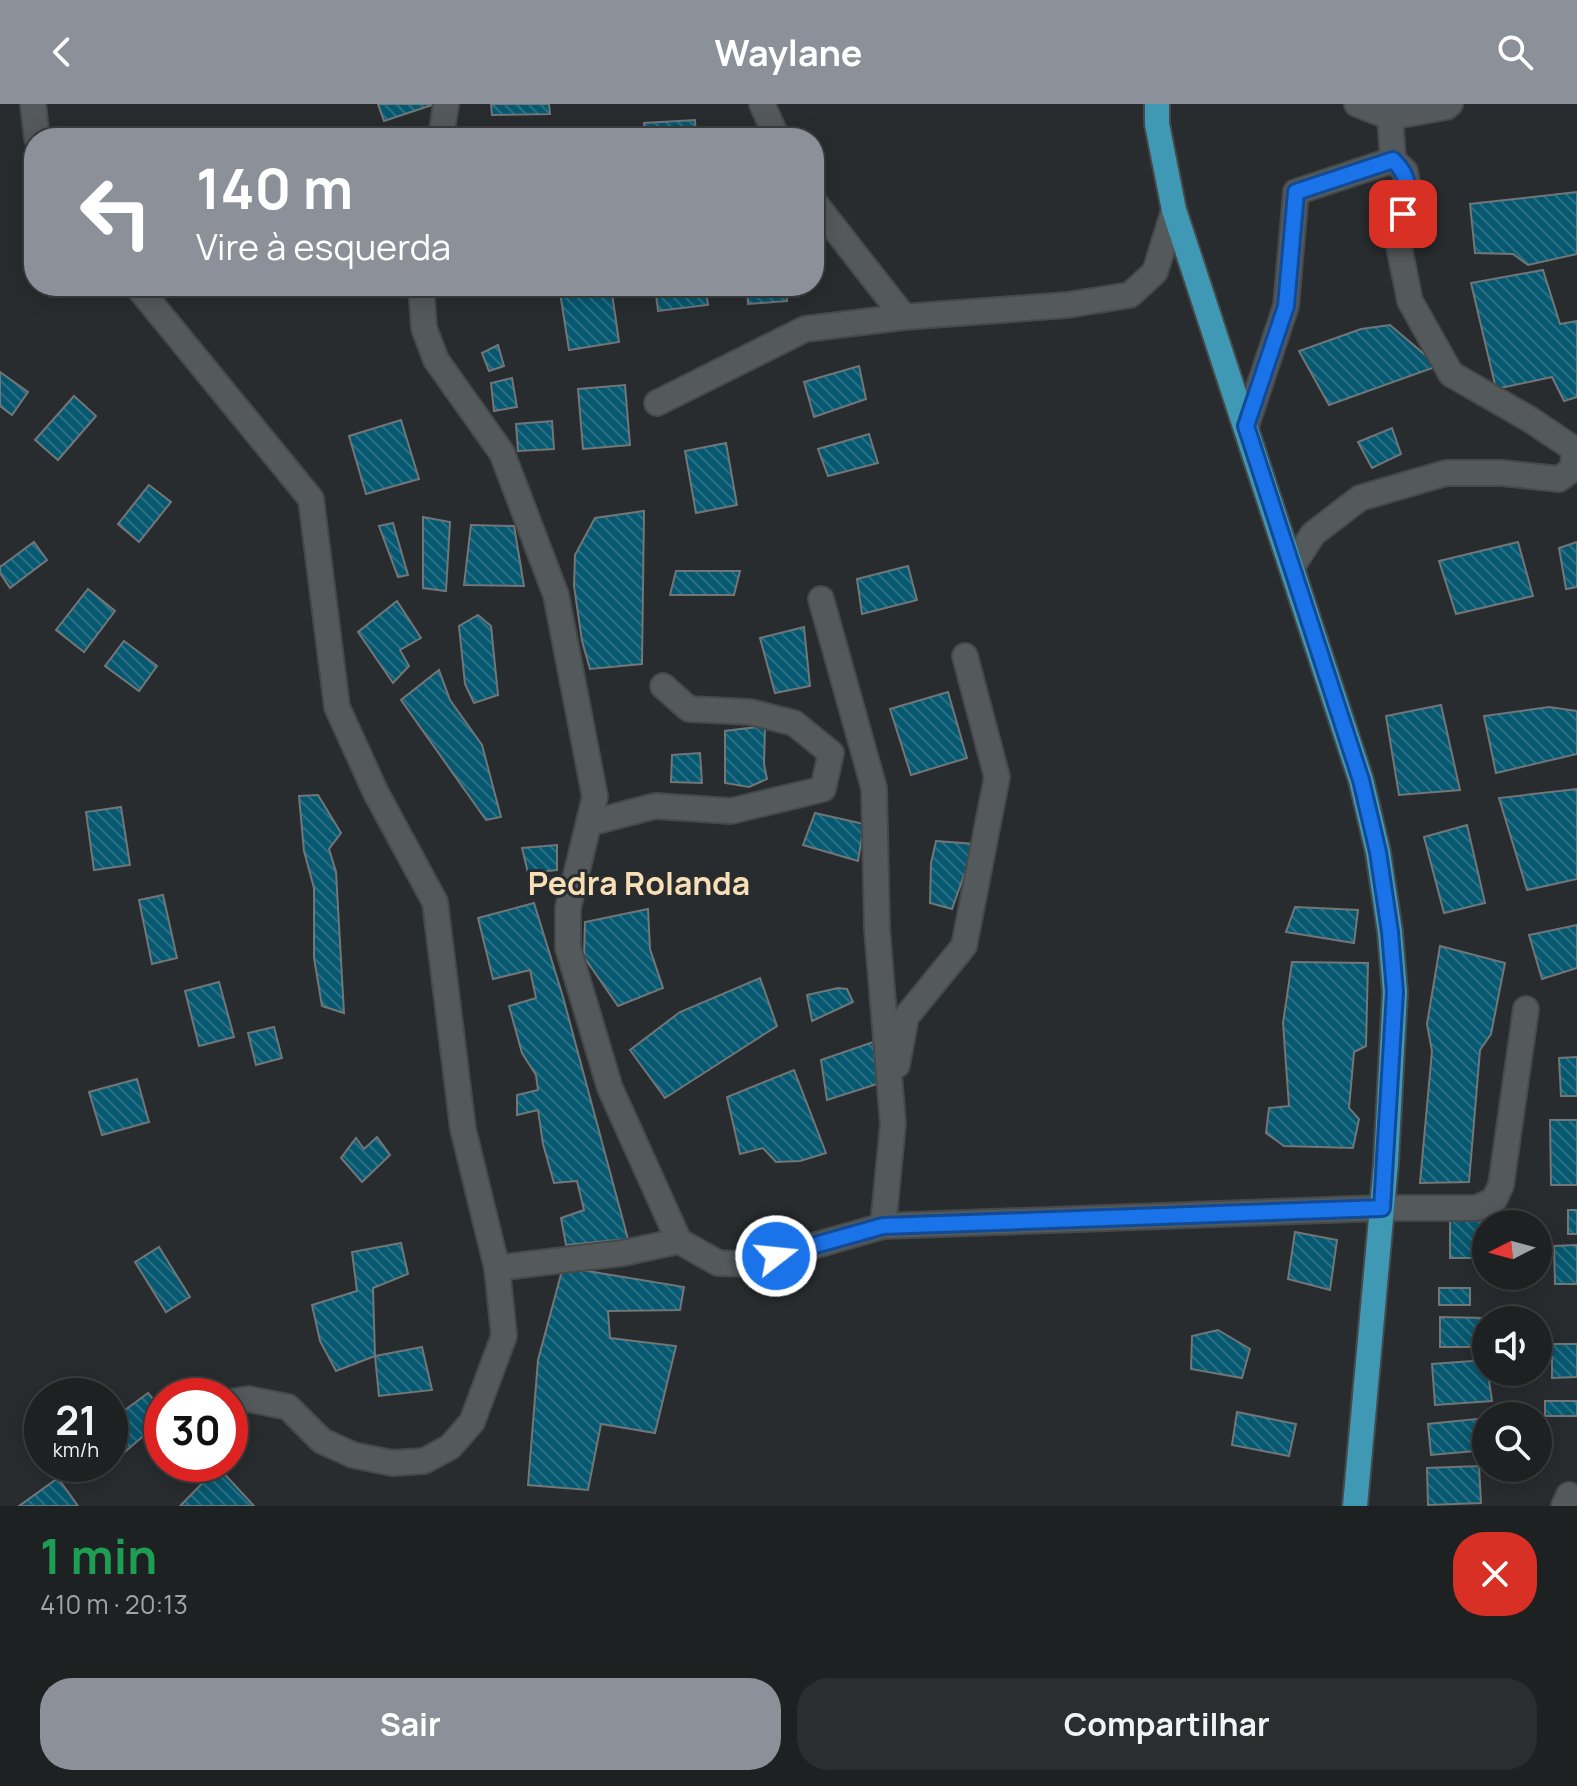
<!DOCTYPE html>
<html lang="pt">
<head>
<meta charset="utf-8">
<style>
  :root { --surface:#1e2122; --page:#2b2e2f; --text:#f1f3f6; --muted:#a1a3a5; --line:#3c3e40; --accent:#8c9099 }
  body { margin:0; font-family:Manrope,sans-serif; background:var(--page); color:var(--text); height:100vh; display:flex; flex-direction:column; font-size:30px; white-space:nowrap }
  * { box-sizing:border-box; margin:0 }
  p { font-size:26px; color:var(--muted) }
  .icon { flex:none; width:44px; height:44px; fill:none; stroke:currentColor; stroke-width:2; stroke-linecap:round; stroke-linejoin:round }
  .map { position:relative; height:1402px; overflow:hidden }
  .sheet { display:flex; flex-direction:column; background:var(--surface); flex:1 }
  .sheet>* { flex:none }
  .top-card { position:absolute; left:24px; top:24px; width:800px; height:168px; border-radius:32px; box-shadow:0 4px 20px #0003,0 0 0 2px var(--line); background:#8c9099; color:#fff; overflow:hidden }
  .needle { width:52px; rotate:264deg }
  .fabs { position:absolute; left:1472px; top:1106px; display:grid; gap:16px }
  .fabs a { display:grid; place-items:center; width:80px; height:80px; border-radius:50%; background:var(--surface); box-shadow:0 4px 20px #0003,0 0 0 2px var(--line); font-size:40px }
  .speed { position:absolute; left:24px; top:1274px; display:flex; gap:16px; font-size:40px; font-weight:700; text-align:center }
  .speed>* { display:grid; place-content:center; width:104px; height:104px; border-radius:50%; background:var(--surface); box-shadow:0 4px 20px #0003,0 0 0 2px var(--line); line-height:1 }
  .speed small { font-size:20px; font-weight:400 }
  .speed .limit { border:12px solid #d22; background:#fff; color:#111 }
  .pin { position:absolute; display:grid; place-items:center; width:68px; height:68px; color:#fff; margin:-34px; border-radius:16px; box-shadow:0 4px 12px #0006 }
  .me { position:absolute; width:88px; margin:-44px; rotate:74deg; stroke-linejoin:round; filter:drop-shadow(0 0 6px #0008) }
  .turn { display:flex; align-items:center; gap:28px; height:168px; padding:0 40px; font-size:36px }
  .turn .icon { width:104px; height:104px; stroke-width:2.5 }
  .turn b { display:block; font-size:56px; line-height:68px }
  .round { display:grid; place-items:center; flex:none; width:84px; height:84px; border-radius:32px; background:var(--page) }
  .head { display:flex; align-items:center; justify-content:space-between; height:136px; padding:0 40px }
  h1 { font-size:48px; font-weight:700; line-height:60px; color:#1e9e55 }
  .primary-button { display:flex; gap:16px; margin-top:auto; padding:16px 40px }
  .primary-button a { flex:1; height:92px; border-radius:32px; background:var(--accent); color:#fff; font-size:32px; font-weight:700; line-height:92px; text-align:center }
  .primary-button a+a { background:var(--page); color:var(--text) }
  header { display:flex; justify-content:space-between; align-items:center; height:104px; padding:0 40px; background:var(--accent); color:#fff; font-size:36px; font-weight:700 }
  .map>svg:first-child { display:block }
</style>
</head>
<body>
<header><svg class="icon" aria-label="back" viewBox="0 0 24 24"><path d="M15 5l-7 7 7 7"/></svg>Waylane<svg class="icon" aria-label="search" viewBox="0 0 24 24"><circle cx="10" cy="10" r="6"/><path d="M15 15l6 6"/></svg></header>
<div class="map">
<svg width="1577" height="1402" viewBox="0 0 1577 1402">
  <defs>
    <pattern id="building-back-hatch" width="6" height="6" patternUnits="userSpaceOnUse" patternTransform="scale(2)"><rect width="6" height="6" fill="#065870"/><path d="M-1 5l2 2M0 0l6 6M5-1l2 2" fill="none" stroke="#2a7085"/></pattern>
  </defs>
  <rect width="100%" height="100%" fill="#282c2e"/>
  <g fill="url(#building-back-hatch)" stroke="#717678" stroke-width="2">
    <path d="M378,0H435L384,17Z"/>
    <path d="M491,0H549L550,10L492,11Z"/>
    <path d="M695,16L696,34H645L644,19Z"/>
    <path d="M1577,88V150L1528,161L1513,150L1475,149L1470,100Z"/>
    <path d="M1543,166L1560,220L1577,217V293L1564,297L1552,273L1496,285L1471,179Z"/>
    <path d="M559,182H611L619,238L569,246Z"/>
    <path d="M655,182H705L708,201L658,207Z"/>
    <path d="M747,182H786L787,197L748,200Z"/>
    <path d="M1390,221L1438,262L1329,301L1299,247L1361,225Z"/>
    <path d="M498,241L504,262L489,267L482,249Z"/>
    <path d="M859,262L866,295L814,313L804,278Z"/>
    <path d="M0,268L28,288L12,311L0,302Z"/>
    <path d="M512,274L517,303L494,307L491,279Z"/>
    <path d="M625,281L630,341L583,345L578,285Z"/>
    <path d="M74,292L96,312L58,356L35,336Z"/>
    <path d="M401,316L419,375L366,390L349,332Z"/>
    <path d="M552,317L554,345L518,347L516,320Z"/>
    <path d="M1392,324L1401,350L1372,364L1358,338Z"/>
    <path d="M869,330L878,359L828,372L818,345Z"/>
    <path d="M726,339L737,401L696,409L685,347Z"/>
    <path d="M149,381L171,398L139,438L118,420Z"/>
    <path d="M644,407L642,560L590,565L582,537L574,482L575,451L595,414Z"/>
    <path d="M423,413L450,418L446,487L423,484Z"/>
    <path d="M393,419L408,471L398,473L379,422Z"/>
    <path d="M471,421L514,422L524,482L464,481Z"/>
    <path d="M34,438L47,456L10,484L0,469V463Z"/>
    <path d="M1518,438L1533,492L1456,510L1439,457Z"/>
    <path d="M1577,438V483L1566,485L1559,444Z"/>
    <path d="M908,462L917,496L862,510L857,475Z"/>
    <path d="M676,467H740L734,491H670Z"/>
    <path d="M88,485L115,507L84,548L56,526Z"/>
    <path d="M397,497L421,534L400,546L409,562L393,579L358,528Z"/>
    <path d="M478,511L491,522L498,591L474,599L465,580L459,522Z"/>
    <path d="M804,523L810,582L775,589L760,534Z"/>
    <path d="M124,537L157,562L139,587L105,562Z"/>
    <path d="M439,566L450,596L482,641L501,713L486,716L401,596Z"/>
    <path d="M948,588L967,654L911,671L890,605Z"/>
    <path d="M1441,601L1460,686L1399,691L1386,612Z"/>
    <path d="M1549,603L1577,607V650L1496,669L1484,612Z"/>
    <path d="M765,622L764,660L767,675L749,683L725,679V627Z"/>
    <path d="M700,649L702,679L671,678L672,651Z"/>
    <path d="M1577,685V775L1527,786L1499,694Z"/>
    <path d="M318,691L341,729L329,745L336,768L344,909L322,902L314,854V784L304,747L299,692Z"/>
    <path d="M121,703L130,761L94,766L86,708Z"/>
    <path d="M815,709L864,720L858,757L803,741Z"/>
    <path d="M1467,721L1485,799L1444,809L1424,733Z"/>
    <path d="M936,737L975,740L952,805L930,799L931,759Z"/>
    <path d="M557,741V766L528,769L522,744Z"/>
    <path d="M163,791L177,854L152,860L139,796Z"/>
    <path d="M534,799L563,893L628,1135L566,1141L561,1114L584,1106L577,1077L554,1079L543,1040L538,1006L517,1011V991L538,986L536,971L522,949L509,902L536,894L530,866L493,875L478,814Z"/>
    <path d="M1295,803L1358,806L1354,839L1286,828Z"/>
    <path d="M648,805L650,845L663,884L618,902L584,853L585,818Z"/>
    <path d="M1577,821V864L1542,875L1529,831Z"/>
    <path d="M1440,842L1505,859L1491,930L1480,946L1469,1078L1420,1079L1432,947L1427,920Z"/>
    <path d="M1292,858L1368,859L1366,942L1354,948L1349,1004L1359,1015L1353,1044L1284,1042L1266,1029L1269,1004L1289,1002L1283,919Z"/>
    <path d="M760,874L777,922L665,994L630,946L680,908Z"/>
    <path d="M219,878L234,933L199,942L185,887Z"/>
    <path d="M838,884L847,885L853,898L812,917L807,891Z"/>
    <path d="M274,923L282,954L256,961L248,929Z"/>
    <path d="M873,938L877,980L827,996L821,956Z"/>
    <path d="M1577,953V992H1561L1559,954Z"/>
    <path d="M794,966L826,1049L800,1057L776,1058L763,1044L740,1050L727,993Z"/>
    <path d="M137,975L149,1018L102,1031L89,988Z"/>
    <path d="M1550,1016H1577V1081H1551Z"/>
    <path d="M377,1033L390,1051L362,1078L341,1054L356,1034L364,1045Z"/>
    <rect x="1568" y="1106" width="9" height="24"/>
    <path d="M1450,1117H1516V1120H1486V1154H1450Z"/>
    <path d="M1295,1128L1337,1136L1330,1186L1288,1175Z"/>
    <path d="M401,1139L408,1170L373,1184L375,1252L336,1267L320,1237L312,1201L357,1187L352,1148Z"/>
    <path d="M1577,1141V1180H1555L1554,1142Z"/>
    <path d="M159,1143L190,1193L166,1208L135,1158Z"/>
    <path d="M563,1163L684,1183L680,1206L608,1207L610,1234L676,1242L655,1329L601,1320L588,1386L528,1381L538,1256Z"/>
    <rect x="1439" y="1184" width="31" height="17"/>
    <path d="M1440,1213L1485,1214L1484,1243H1440Z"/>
    <path d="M1218,1226L1250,1245L1242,1274L1191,1265L1192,1232Z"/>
    <path d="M1552,1240H1577V1273L1552,1274Z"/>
    <path d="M422,1243L432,1286L379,1292L375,1252Z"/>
    <path d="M1486,1256L1492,1297L1435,1301L1432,1260Z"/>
    <path d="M148,1289L162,1306V1316L112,1359L110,1317Z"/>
    <rect x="1545" y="1297" width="32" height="15"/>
    <path d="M1237,1308L1296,1320L1289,1352L1232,1341Z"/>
    <path d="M1486,1314V1346L1431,1351L1428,1320Z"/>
    <path d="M1479,1362L1481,1399L1428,1401L1427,1364Z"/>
    <path d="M218,1363L254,1402H180Z"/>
    <path d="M58,1374L78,1402H19Z"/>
  </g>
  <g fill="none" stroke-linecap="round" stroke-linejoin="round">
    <defs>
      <g id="minor">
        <path d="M33,0L37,34"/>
        <path d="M762,0L777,34"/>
        <path d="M1357,0L1390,13L1446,3L1450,0"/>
        <path d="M441,34L446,0"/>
        <path d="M814,98L904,213L1067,201L1130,191L1155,168L1174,106"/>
        <path d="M137,182L311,395L337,603L376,689L435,798L463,1025L497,1164"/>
        <path d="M421,182L424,224L436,256L502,349L556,491L595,693L568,804V844L610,984L679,1137L718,1159L750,1160L883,1122L1382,1104H1477L1494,1096L1501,1081L1526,905"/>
        <path d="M657,299L805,225L904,213"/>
        <path d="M1246,322L1286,202L1296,88L1393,56L1390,13"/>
        <path d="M1292,463L1313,430L1360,394L1446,369H1502L1559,375L1573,365L1574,345L1531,316L1451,270L1410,197L1397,133L1409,88L1405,67L1393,56"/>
        <path d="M821,495L874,684L877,825L893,1020L883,1122"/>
        <path d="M590,719L655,702L731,707L823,685L831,649L794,619L750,608L689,605L663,582"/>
        <path d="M897,961L906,913L964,842L997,673L965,552"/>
        <path d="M230,1298L248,1295L288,1303L322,1337L353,1351L392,1359L424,1357L450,1343L472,1318L504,1232L497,1164L623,1149L679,1137"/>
        <path d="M1564,1402L1569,1391"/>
      </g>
      <path id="major" d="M1157,0V20L1174,106L1361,676L1378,748L1390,828L1395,888L1386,1059L1355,1402"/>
    </defs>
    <use href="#minor" stroke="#46494a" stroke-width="28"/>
    <use href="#major" stroke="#46494a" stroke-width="28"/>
    <use href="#minor" stroke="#54595b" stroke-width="24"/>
    <use href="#major" stroke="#3f98b4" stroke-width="24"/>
  </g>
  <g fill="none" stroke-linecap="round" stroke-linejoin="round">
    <defs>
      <path id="route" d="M776,1152L883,1122L1382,1104L1395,888L1390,828L1378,748L1361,676L1246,322L1286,202L1296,88L1393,56C1411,73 1409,88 1403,110"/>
    </defs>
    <use href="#route" stroke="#114b97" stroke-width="20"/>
    <use href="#route" stroke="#1a73e8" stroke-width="14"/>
  </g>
  <g text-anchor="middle" stroke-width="6" stroke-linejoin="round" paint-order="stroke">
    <g font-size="32" font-weight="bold" fill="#f9dfb6" stroke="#282c2e">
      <text x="639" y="791">Pedra Rolanda</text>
    </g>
  </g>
</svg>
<div class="fabs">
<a><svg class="needle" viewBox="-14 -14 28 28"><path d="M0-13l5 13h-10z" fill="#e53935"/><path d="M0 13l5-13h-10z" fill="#a1a3a5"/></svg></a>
<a><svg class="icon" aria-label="sound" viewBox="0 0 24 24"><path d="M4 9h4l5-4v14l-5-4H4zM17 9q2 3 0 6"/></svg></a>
<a><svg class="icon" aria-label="search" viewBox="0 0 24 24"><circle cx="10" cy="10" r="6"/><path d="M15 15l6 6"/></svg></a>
</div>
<div class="speed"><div>21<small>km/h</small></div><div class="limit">30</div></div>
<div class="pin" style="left:1403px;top:110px;background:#d93025"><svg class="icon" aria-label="arrive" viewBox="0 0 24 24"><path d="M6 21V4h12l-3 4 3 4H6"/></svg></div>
<svg class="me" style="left:776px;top:1152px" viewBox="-20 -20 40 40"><circle r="17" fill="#1a73e8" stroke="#fff" stroke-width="3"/><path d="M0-11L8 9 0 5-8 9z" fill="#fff"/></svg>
<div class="top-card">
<div class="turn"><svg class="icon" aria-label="left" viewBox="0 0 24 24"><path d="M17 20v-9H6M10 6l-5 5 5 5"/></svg><div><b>140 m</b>Vire à esquerda</div></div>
</div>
</div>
<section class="sheet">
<div class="head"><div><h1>1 min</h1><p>410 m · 20:13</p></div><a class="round" style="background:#d93025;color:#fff"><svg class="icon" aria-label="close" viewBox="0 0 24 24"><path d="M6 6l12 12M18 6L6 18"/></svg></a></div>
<div class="primary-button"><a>Sair</a><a>Compartilhar</a></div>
</section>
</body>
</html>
